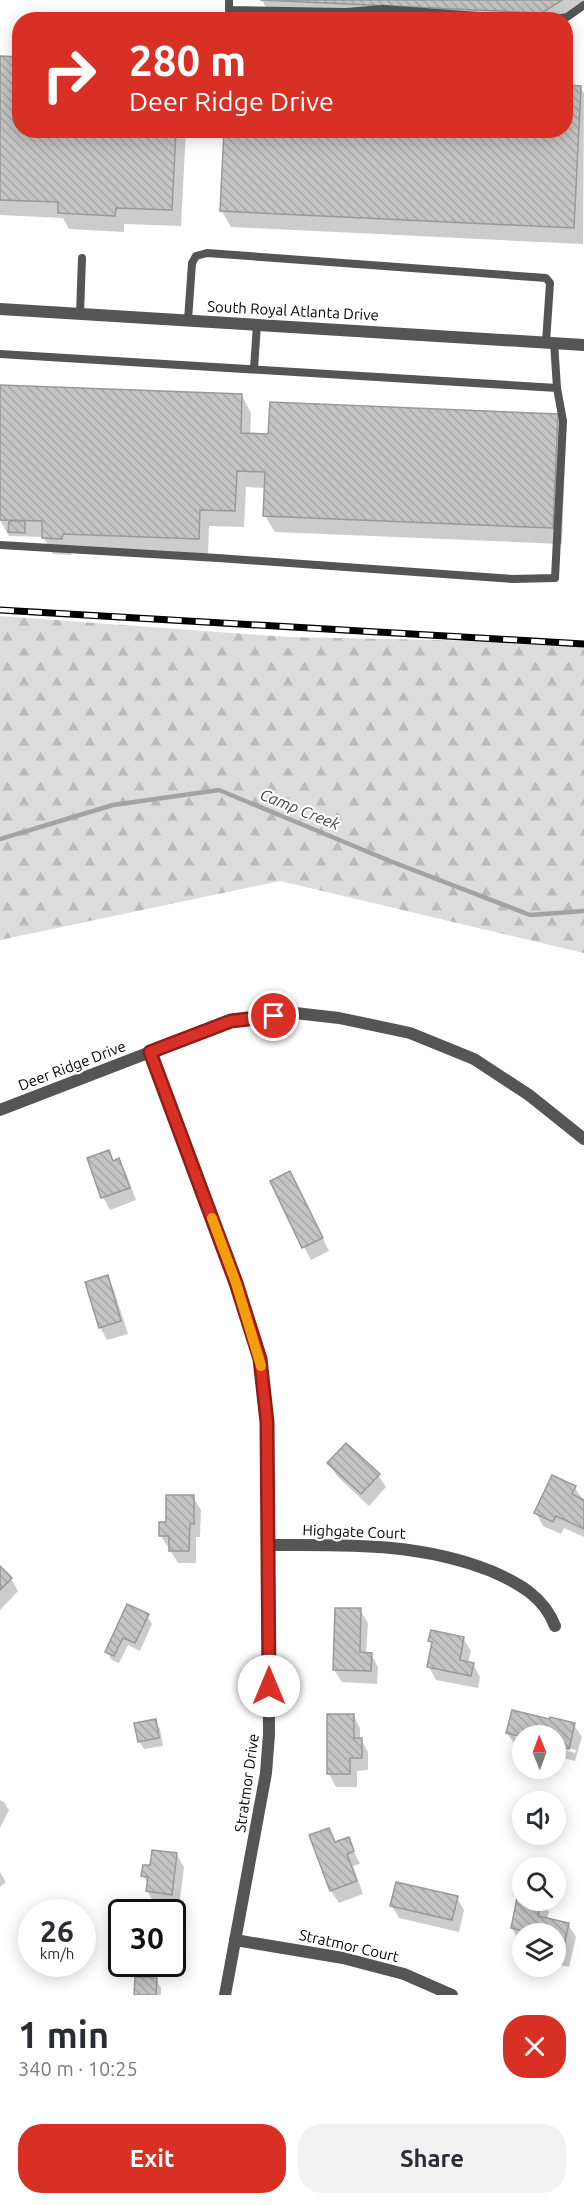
<!DOCTYPE html>
<html lang="en">
<head>
<meta charset="utf-8">
<style>
  :root { --surface:#fff; --page:#f2f2f3; --text:#2b2b33; --muted:#7c7c81; --accent:#d93025 }
  body { margin:0; font-family:Ubuntu,sans-serif; background:var(--page); color:var(--text); height:100vh; display:flex; flex-direction:column; font-size:22px; white-space:nowrap }
  * { box-sizing:border-box; margin:0 }
  p { font-size:20px; color:var(--muted) }
  .icon { flex:none; width:33px; height:33px; fill:none; stroke:currentColor; stroke-width:2; stroke-linecap:round; stroke-linejoin:round }
  .map { position:relative; height:1995px; overflow:hidden }
  .panel { display:flex; flex-direction:column; background:var(--surface); flex:1 }
  .panel>* { flex:none }
  .hud { position:absolute; left:12px; top:12px; width:561px; height:126px; border-radius:24px; box-shadow:0 3px 15px #0003; background:#d93025; color:#fff; overflow:hidden }
  .needle { width:39px; rotate:359deg }
  .buttons { position:absolute; left:512px; top:1725px; display:grid; gap:12px }
  .buttons a { display:grid; place-items:center; width:54px; height:54px; border-radius:50%; background:var(--surface); box-shadow:0 3px 15px #0003; font-size:30px }
  .speed { position:absolute; left:18px; top:1899px; display:flex; gap:12px; font-size:30px; font-weight:700; text-align:center }
  .speed>* { display:grid; place-content:center; width:78px; height:78px; border-radius:50%; background:var(--surface); box-shadow:0 3px 15px #0003; line-height:1 }
  .speed small { font-size:15px; font-weight:400 }
  .speed .limit { border:3px solid #111; border-radius:9px; background:#fff; color:#111 }
  .pin { position:absolute; display:grid; place-items:center; width:51px; height:51px; color:#fff; margin:-26px; border:3px solid #fff; border-radius:50%; box-shadow:0 2px 6px #0007 }
  .me { position:absolute; width:66px; margin:-33px; rotate:0deg; stroke-linejoin:round; filter:drop-shadow(0 0 4px #0008) }
  .turn { display:flex; align-items:center; gap:21px; height:126px; padding:0 18px; font-size:27px }
  .turn .icon { width:78px; height:78px; stroke-width:2.5 }
  .turn b { display:block; font-size:42px; line-height:51px }
  .round { display:grid; place-items:center; flex:none; width:63px; height:63px; border-radius:24px; background:var(--page) }
  .headline { display:flex; align-items:center; justify-content:space-between; height:102px; padding:0 18px }
  h1 { font-size:36px; font-weight:700; line-height:45px }
  .cta { display:flex; gap:12px; margin-top:auto; padding:12px 18px }
  .cta a { flex:1; height:69px; border-radius:24px; background:var(--accent); color:#fff; font-size:24px; font-weight:700; line-height:69px; text-align:center }
  .cta a+a { background:var(--page); color:var(--text) }
  .map>svg:first-child { display:block }
</style>
</head>
<body>
<div class="map">
<svg width="584" height="1995" viewBox="0 0 584 1995">
  <defs>
    <pattern id="forest-firs" width="22" height="20" patternUnits="userSpaceOnUse" patternTransform="scale(1.5)"><rect width="22" height="20" fill="#dcdcdc"/><path d="M5 1l3.5 6h-7zM16 11l3.5 6h-7z" fill="#bbb"/></pattern>
    <pattern id="building-back-hatch" width="6" height="6" patternUnits="userSpaceOnUse" patternTransform="scale(1.5)"><rect width="6" height="6" fill="#c4c4c4"/><path d="M-1 5l2 2M0 0l6 6M5-1l2 2" fill="none" stroke="#a7a7a7"/></pattern>
  </defs>
  <rect width="100%" height="100%" fill="#fff"/>
  <path fill="url(#forest-firs)" d="M0,616L288,637L584,643V953L280,881L0,940Z"/>
  <g fill="#0003">
    <path d="M262,0H584V8L566,20H328L271,17Z"/>
    <path d="M0,58L20,130H186L181,226L124,224V232L69,229L63,218L0,215Z"/>
    <path d="M566,86L580,87L584,93L583,244L231,227L221,210L566,130Z"/>
    <path d="M0,386L242,396L251,413L250,435H270L557,415L566,432L562,544L275,532L265,516L266,488L246,487L244,527L209,526L208,555L72,550L71,555L53,554L43,537L9,536L0,520Z"/>
    <path d="M108,1152L114,1162L118,1160L126,1173L136,1200L110,1210L103,1197Z"/>
    <path d="M297,1185L329,1251L311,1260L304,1247Z"/>
    <path d="M107,1277L114,1290L128,1334L107,1340L100,1327Z"/>
    <path d="M329,1463L378,1475L386,1487L369,1506L337,1476Z"/>
    <path d="M574,1487L584,1501V1537L564,1528L561,1534L543,1526L536,1513Z"/>
    <path d="M193,1497L201,1510L200,1537H196V1563H178L161,1536L167,1524Z"/>
    <path d="M0,1568L11,1579L18,1591L0,1610Z"/>
    <path d="M360,1610L368,1623L366,1654H371L378,1667L377,1684L342,1682L334,1670Z"/>
    <path d="M147,1616L152,1624L140,1651L128,1645L119,1663L112,1660L107,1652Z"/>
    <path d="M463,1638L471,1651L468,1663L473,1664L480,1677L478,1688L436,1680L429,1667L433,1646L430,1641Z"/>
    <path d="M353,1715L360,1728V1738L368,1752V1770L357,1771V1787H336L329,1774Z"/>
    <path d="M155,1721L160,1729L163,1746L144,1749L139,1741Z"/>
    <path d="M574,1725L582,1737L575,1761L555,1756V1747L575,1753L576,1750L555,1744V1736L515,1734V1737L522,1739V1747L515,1745L507,1733Z"/>
    <path d="M0,1800L4,1802L9,1810L0,1828Z"/>
    <path d="M329,1829L336,1843L348,1839L360,1864L353,1866L363,1894L339,1903L331,1891L311,1836Z"/>
    <path d="M177,1855L184,1867L179,1907L155,1904L147,1891L148,1884L143,1876L151,1867Z"/>
    <path d="M0,1872L6,1882L0,1887Z"/>
    <path d="M522,1895V1900H542L549,1912L547,1919L568,1924L576,1937L569,1967L555,1964V1934H522V1941H519L512,1928Z"/>
    <path d="M457,1898L464,1910L459,1932L399,1918L391,1905Z"/>
    <path d="M156,1979L161,1988V1995H136Z"/>
  </g>
  <g fill="none" stroke-linecap="round" stroke-linejoin="round">
    <path stroke="#a3a3a3" stroke-width="4.5" d="M0,839L113,805L219,790L390,861L530,915L584,911"/>
  </g>
  <g fill="url(#building-back-hatch)" stroke="#999" stroke-width="1.5">
    <path d="M260,0H562L542,13Z"/>
    <path d="M0,56L20,57V130H176L172,210L116,208L115,216L58,213V202L0,200Z"/>
    <path d="M566,85L581,86L574,228L220,211L224,130H566Z"/>
    <path d="M0,385L242,394L241,433L268,434L270,402L558,414L553,528L263,516L265,472L237,471L235,511L200,510L199,539L63,534L62,539L42,538V521L0,520Z"/>
    <path d="M9,521H25V533L8,532Z"/>
    <path d="M109,1150L113,1161L119,1158L130,1188L101,1198L87,1158Z"/>
    <path d="M290,1171L323,1238L302,1248L270,1181Z"/>
    <path d="M108,1275L121,1321L99,1328L85,1282Z"/>
    <path d="M346,1443L380,1474L361,1494L327,1463Z"/>
    <path d="M552,1475L576,1486L572,1494L584,1500V1529L556,1516L553,1522L534,1513Z"/>
    <path d="M166,1495H194V1524H190L189,1551H169V1536H159V1522H166Z"/>
    <path d="M0,1566L12,1578L0,1590Z"/>
    <path d="M127,1604L149,1614L135,1643L123,1638L114,1656L105,1652Z"/>
    <path d="M335,1608H361L360,1652L372,1653L371,1671L333,1670Z"/>
    <path d="M431,1630L464,1637L460,1660L474,1663L471,1676L427,1667L432,1642L428,1641Z"/>
    <path d="M512,1710L549,1719L550,1717L575,1723L569,1749L555,1746V1736H522V1737L506,1733Z"/>
    <path d="M327,1714H354V1738H362V1758H350V1774H327Z"/>
    <path d="M156,1719L159,1738L138,1742L134,1723Z"/>
    <path d="M329,1828L335,1842L349,1837L354,1851L347,1854L357,1881L330,1891L309,1835Z"/>
    <path d="M152,1850L177,1853L172,1895L146,1891L148,1877L141,1876L143,1865H150Z"/>
    <path d="M396,1882L458,1896L452,1920L390,1906Z"/>
    <path d="M518,1893L522,1894V1900H542L538,1916L569,1923L562,1955L555,1954V1934H522L523,1931L511,1928Z"/>
    <path d="M135,1977L157,1978L156,1995H134Z"/>
  </g>
  <g fill="none" stroke-linecap="round" stroke-linejoin="round">
    <g stroke="#555" stroke-width="8">
      <path d="M229,0V10L346,12L383,9L532,20"/>
      <path d="M551,20L567,17L584,5"/>
      <path d="M80,314L82,258"/>
      <path d="M188,320L192,263L196,256L207,253L546,278L550,283L546,342"/>
      <path d="M0,354L557,388"/>
      <path d="M254,369L257,324"/>
      <path d="M0,545L218,558L512,579L555,578L563,421L557,388L554,342"/>
    </g>
    <g stroke="#555" stroke-width="12">
      <path d="M0,309L584,345"/>
      <path d="M150,1052L236,1283L260,1359L267,1422L269,1734L266,1773L225,1995"/>
      <path d="M0,1110L231,1021L295,1013L339,1018L410,1033L474,1059L529,1095L584,1139"/>
      <path d="M269,1545C347,1545 418,1542 491,1571C519,1583 544,1597 555,1626"/>
      <path d="M235,1940L343,1958L404,1974L452,1995"/>
    </g>
    <defs>
      <path id="rail" d="M0,610L584,644"/>
    </defs>
    <use href="#rail" stroke="#000" stroke-width="7"/>
    <use href="#rail" stroke="#fff" stroke-width="4.5" stroke-dasharray="14" stroke-linecap="butt"/>
  </g>
  <g fill="none" stroke-linecap="round" stroke-linejoin="round">
    <defs>
      <path id="route" d="M269,1686L267,1422L260,1359L236,1283L150,1052L231,1021L274,1016"/>
    </defs>
    <use href="#route" stroke="#8d1f18" stroke-width="15"/>
    <use href="#route" stroke="#d93025" stroke-width="10"/>
    <path stroke="#f59e0b" stroke-width="10" d="M212,1218L236,1283L261,1366"/>
  </g>
  <g text-anchor="middle" stroke-width="4.5" stroke-linejoin="round" paint-order="stroke">
    <g font-size="15" fill="#000" stroke="#fff">
      <text transform="translate(293 311) rotate(3)" y="5">South Royal Atlanta Drive</text>
      <text transform="translate(72 1066) rotate(-21)" y="5">Deer Ridge Drive</text>
      <text transform="translate(354 1532) rotate(2)" y="5">Highgate Court</text>
      <text transform="translate(247 1783) rotate(-82)" y="5">Stratmor Drive</text>
      <text transform="translate(349 1946) rotate(13)" y="5">Stratmor Court</text>
    </g>
    <g font-size="16" font-style="italic" fill="#444" stroke="#fff">
      <text transform="translate(300 809) rotate(22)" y="6">Camp Creek</text>
    </g>
  </g>
</svg>
<div class="buttons">
<a><svg class="needle" viewBox="-14 -14 28 28"><path d="M0-13l5 13h-10z" fill="#e53935"/><path d="M0 13l5-13h-10z" fill="#7c7c81"/></svg></a>
<a><svg class="icon" aria-label="sound" viewBox="0 0 24 24"><path d="M4 9h4l5-4v14l-5-4H4zM17 9q2 3 0 6"/></svg></a>
<a><svg class="icon" aria-label="search" viewBox="0 0 24 24"><circle cx="10" cy="10" r="6"/><path d="M15 15l6 6"/></svg></a>
<a><svg class="icon" aria-label="layers" viewBox="0 0 24 24"><path d="M12 4l9 5-9 5-9-5zM3 14l9 5 9-5"/></svg></a>
</div>
<div class="speed"><div>26<small>km/h</small></div><div class="limit">30</div></div>
<div class="pin" style="left:274px;top:1016px;background:#d93025"><svg class="icon" aria-label="arrive" viewBox="0 0 24 24"><path d="M6 21V4h12l-3 4 3 4H6"/></svg></div>
<svg class="me" style="left:269px;top:1686px" viewBox="-20 -20 40 40"><circle r="19" fill="#fff"/><path d="M0-13L10 11 0 6-10 11z" fill="#d93025"/></svg>
<div class="hud">
<div class="turn"><svg class="icon" aria-label="right" viewBox="0 0 24 24"><path d="M7 20v-9h11M14 6l5 5-5 5"/></svg><div><b>280 m</b>Deer Ridge Drive</div></div>
</div>
</div>
<section class="panel">
<div class="headline"><div><h1>1 min</h1><p>340 m · 10:25</p></div><a class="round" style="background:#d93025;color:#fff"><svg class="icon" aria-label="close" viewBox="0 0 24 24"><path d="M6 6l12 12M18 6L6 18"/></svg></a></div>
<div class="cta"><a>Exit</a><a>Share</a></div>
</section>
</body>
</html>
